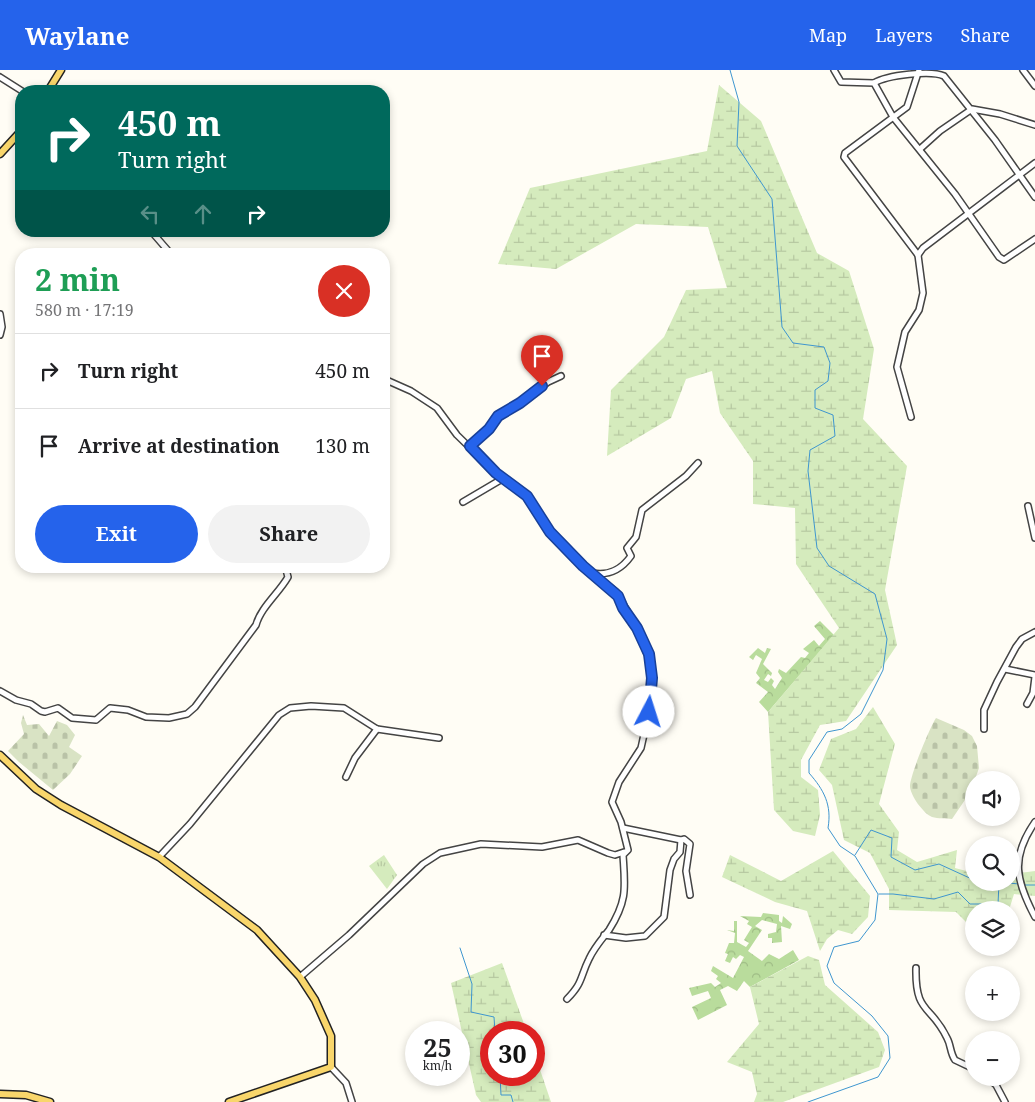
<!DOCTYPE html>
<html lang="en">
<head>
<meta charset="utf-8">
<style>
  :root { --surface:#fff; --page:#f2f2f2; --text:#202124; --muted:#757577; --line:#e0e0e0; --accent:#2563eb }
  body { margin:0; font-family:"Noto Serif",serif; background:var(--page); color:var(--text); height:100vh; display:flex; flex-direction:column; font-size:19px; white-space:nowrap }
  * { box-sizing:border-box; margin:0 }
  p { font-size:16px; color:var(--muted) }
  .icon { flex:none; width:28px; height:28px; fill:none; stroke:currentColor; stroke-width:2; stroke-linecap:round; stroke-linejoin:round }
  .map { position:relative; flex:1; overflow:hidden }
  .sheet { position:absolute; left:15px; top:178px; width:375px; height:325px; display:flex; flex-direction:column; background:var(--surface); border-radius:20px; box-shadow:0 2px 8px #0003 }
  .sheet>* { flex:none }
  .guide { position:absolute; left:15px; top:15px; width:375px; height:152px; border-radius:20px; box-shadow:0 2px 8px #0003; background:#00695c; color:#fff; overflow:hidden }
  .buttons { position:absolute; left:965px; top:701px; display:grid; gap:10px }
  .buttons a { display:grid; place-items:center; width:55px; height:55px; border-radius:50%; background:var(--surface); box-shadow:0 2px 8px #0003; font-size:25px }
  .speed { position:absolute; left:405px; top:951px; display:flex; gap:10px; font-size:25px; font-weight:700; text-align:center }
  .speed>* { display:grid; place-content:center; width:65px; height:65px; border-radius:50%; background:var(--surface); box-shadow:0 2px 8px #0003; line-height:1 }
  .speed small { font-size:12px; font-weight:400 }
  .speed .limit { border:8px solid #d22; background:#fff; color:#111 }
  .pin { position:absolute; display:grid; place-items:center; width:42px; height:42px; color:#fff; margin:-51px -21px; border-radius:50% 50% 50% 0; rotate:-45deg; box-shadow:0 0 5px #0007 }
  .pin .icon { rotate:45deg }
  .me { position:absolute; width:55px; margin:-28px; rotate:5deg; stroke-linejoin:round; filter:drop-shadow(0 0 4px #0008) }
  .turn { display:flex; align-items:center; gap:18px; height:105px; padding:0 20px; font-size:22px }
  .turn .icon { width:65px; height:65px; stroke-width:2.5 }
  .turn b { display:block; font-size:35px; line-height:42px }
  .lanes { display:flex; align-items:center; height:48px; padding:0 20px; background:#0003; justify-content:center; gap:25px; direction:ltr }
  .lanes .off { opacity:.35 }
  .round { display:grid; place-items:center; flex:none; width:52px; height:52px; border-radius:26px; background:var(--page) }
  .headline { display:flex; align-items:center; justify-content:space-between; height:85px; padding:0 20px }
  h1 { font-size:30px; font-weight:700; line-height:38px; color:#1e9e55 }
  .action { display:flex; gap:10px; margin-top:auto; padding:10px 20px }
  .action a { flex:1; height:58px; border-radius:30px; background:var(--accent); color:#fff; font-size:20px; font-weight:700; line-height:58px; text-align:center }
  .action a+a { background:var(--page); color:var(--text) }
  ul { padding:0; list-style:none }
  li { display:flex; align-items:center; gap:15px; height:75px; padding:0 20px; border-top:1px solid var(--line) }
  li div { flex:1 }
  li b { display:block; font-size:19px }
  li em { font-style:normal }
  header { display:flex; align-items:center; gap:30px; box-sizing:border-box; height:70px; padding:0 25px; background:var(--accent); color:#fff }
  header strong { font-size:24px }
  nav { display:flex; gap:28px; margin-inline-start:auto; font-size:18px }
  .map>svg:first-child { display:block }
</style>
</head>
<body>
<header>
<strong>Waylane</strong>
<nav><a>Map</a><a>Layers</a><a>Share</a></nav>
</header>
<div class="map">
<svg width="1035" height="1032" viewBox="0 0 1035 1032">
  <defs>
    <pattern id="grass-tufts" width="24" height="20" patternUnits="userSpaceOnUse" patternTransform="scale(1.25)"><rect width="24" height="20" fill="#d5ebbd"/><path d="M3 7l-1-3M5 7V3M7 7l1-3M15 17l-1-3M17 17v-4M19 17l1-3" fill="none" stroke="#b6c8a1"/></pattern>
    <pattern id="forest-crowns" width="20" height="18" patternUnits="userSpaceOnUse" patternTransform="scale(1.25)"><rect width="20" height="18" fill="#b9dc9c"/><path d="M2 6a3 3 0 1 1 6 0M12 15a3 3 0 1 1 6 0" fill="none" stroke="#9ebc85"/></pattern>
    <pattern id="wetland-marsh" width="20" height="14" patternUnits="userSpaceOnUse" patternTransform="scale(1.25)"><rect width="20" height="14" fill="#d5ebbd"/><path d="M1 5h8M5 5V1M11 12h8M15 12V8" fill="none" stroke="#b6c8a1"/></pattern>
    <pattern id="cemetery-stones" width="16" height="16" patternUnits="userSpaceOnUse" patternTransform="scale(1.25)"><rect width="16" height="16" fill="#d9e3c4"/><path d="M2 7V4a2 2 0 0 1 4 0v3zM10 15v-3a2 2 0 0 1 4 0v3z" fill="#b9c2a7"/></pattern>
  </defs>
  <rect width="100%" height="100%" fill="#fffdf5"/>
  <path fill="url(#grass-tufts)" d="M384,785L397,805L387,819L369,796Z"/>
  <g fill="url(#forest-crowns)">
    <path d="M820,551L834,565L768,642L759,632L768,622L756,613L760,608L756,603L762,589L756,585L753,590L749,587L758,578L765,583L767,578L771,579L763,594L772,603L771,606L768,604L764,610L768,612L771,608L774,611L772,615L775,619L782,608L778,602L779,599L786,603L801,587L805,588L809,583L803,579L814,570L819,576L825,569L814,556Z"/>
    <path d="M763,843L779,845V851L782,853L783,846L792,854L790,859L781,856L782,872L772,873V868H768V864L776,862L777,854L762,850L755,856L762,860L748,881L762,891L769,884L779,889L793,880L799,890L750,917L744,911L737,921L728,916L720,920L727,935L698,950L692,937L711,928L708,921L692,926L689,918L711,913L715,917L721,913L716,909L718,906L711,901L713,896L733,908L744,887L740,885L736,889L733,887L730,893L725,891L728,884L725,883L729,873H734L735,863L727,860L734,861V851H737V872L746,877L749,873L744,870L752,857L747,854L749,851L740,846L761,847Z"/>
  </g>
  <g fill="url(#wetland-marsh)">
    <path d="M719,15L761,51L817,183L849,201L874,279L863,349L907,396L885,520L897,575L846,651L820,655L801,690V707L818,720L820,745L815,766L793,761L774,740L768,642L839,558L796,494L795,438L753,434V391L720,343L712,301L686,309L671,348L607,386L611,320L664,267L686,220L727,218L708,157L636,154L556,199L498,194L530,118L707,81Z"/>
    <path d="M873,637L895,674L879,734L899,762L897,780L917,792L957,780L955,798L974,803V812H1011V804L1035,801V826L1014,824L1009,840H974V860L956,842L889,840V819L870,783L844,770L832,715L819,700L831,669L856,659Z"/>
    <path d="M833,781L870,826L868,847L852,864L838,860L827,869L820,881L807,841L775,832L722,807L730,785L781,811Z"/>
    <path d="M808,886L819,890L825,915L878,962L885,980L879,997L783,1032H754L757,1024L752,1002L727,992L759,954L750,917Z"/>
    <path d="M502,893L527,962H491V1005H534V982L551,1032H481L476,1025L451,913Z"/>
  </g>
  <g fill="url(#cemetery-stones)">
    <path d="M23,645L27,655L39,654L49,666L57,651L67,655L75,665L69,677L82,686L70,704L53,720L19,692L8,681L24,664L21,653Z"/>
    <path d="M936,648L964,660L972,666L977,676L979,698L971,721L952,749C946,748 938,749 932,747C923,743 911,726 910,717C909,708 930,657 936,648Z"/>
  </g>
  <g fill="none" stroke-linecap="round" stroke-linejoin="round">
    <g stroke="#3f96cf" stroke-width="1">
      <path d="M730,0L739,32L737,76L772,129L782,257L793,273L824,277L830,293L828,311L815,320V338L833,345L835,366L810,380L808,401L817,478L829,496L875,524L887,569L883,600L861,644L842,659L827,662L809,690V703C824,720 832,735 828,758L840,776L855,786L878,824L875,850L859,871L834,877L827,896L834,913L872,946L888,966L890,988L878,1007L808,1032"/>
      <path d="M855,785L871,760L892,768L891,787L915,800L939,794L974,810"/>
      <path d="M998,812L1019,814"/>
      <path d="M1023,815H1035"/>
      <path d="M879,824H893L934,829L958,822L970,834H998L999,813"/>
      <path d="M460,878L472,914L471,942L494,947L495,962"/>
      <path d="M500,1005L501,1025H511L513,1032"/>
    </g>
    <defs>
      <g id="minor">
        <path d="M834,0L841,12L874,13L893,47L955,124L999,187L1004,190L1035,169"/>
        <path d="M1023,0L1035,16"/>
        <path d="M0,7L22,21"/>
        <path d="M874,13C887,5 931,0 944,6L995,70L1035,127"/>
        <path d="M920,79L940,61L972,39L1000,44L1035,55"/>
        <path d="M151,161L171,184"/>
        <path d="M918,185L923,178L1035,93"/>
        <path d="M0,244L2,257L0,265"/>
        <path d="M384,309L411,321L437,338L457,365L496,403L527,426L550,462L583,496L616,522L637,558L650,591L652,608L649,642L641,678L619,712L612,732L621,752L628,780L623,785C625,817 628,830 609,860C602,869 594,878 589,889C580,907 583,913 567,929"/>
        <path d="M911,347L897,297L905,262L919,240L923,223L918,185L844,87L845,83L907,37L919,0"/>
        <path d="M469,376L504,343L520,333L548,312L561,306"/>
        <path d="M463,432L502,409"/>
        <path d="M1028,436L1035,468"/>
        <path d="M592,503C609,506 621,500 631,486L627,478L636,467L642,440L686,406L698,393"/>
        <path d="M1005,599L1035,605"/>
        <path d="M0,621L16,630L31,634L41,641L45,642L58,638L72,648L96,650L110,638L128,640L146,647L169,648L187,644L195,637L256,555C261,537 279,523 288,507L285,496"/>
        <path d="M1027,634L1033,623L1035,607"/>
        <path d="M984,659V640L997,612L1016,577L1022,569L1035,562"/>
        <path d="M346,707L355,688L377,659"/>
        <path d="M1035,752C1010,788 1016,811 1035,847"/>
        <path d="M623,758L681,770"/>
        <path d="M159,787L190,754L279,645L290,638L311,636L344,638L377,659L439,668"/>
        <path d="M604,865L626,868L645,866L664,847L670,800L674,789L680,782L681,770L684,769L690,774L686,801L690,825"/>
        <path d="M916,898C915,945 931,934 947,968C951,975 950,983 955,990L974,999"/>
        <path d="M300,907L349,865L423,794L440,783L481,774L542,777L578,770L608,783L615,785L624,782"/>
        <path d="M331,997L346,1013L352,1032"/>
        <path d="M988,1008L996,1015L1005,1032"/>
      </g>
      <g id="major">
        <path d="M48,21L61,0"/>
        <path d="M0,84L21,61"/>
        <path d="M0,685L36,719L61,735L159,787L257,860L300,907L315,930L331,966V997L229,1032"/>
        <path d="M0,1024L26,1025L50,1032"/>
      </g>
    </defs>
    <use href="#minor" stroke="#444" stroke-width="8"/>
    <use href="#major" stroke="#222" stroke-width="9"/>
    <use href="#minor" stroke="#fff" stroke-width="5"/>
    <use href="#major" stroke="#f9d66b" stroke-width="6"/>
  </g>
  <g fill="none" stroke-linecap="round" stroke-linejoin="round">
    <defs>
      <path id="route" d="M542,316L520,333L498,346L489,359L470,376L496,403L527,426L550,462L583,496L618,526L623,538L637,558L649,584L652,608L649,642"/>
    </defs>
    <use href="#route" stroke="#184099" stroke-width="12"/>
    <use href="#route" stroke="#2563eb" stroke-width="9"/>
  </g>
</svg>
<div class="buttons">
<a><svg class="icon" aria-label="sound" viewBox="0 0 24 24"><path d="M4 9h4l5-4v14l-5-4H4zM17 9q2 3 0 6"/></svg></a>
<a><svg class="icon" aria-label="search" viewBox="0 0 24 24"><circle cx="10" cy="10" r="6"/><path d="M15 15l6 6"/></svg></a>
<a><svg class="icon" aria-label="layers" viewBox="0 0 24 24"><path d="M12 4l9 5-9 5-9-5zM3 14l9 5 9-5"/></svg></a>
<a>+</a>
<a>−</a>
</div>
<div class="speed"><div>25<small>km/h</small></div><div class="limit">30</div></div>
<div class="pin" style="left:542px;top:316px;background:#d93025"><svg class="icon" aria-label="arrive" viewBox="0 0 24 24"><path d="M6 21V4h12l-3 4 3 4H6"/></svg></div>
<svg class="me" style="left:649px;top:642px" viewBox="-20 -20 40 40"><circle r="19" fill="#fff"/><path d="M0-13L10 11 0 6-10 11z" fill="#2563eb"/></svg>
<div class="guide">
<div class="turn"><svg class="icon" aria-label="right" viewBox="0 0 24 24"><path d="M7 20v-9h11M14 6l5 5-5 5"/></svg><div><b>450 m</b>Turn right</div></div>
<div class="lanes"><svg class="icon off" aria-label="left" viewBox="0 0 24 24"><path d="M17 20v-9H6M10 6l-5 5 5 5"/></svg><svg class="icon off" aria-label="ahead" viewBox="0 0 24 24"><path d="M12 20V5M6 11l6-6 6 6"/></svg><svg class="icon" aria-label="right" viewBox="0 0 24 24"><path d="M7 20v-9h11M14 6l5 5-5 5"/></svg></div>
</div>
<section class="sheet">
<div class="headline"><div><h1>2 min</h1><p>580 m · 17:19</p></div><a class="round" style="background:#d93025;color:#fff"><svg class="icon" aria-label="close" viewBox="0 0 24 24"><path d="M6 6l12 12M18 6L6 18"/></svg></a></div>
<ul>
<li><svg class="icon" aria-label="right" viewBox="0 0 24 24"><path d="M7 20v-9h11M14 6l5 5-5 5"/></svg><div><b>Turn right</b></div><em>450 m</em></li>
<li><svg class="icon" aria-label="arrive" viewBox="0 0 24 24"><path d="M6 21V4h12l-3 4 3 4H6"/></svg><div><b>Arrive at destination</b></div><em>130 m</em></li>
</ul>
<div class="action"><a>Exit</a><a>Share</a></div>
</section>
</div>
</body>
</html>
